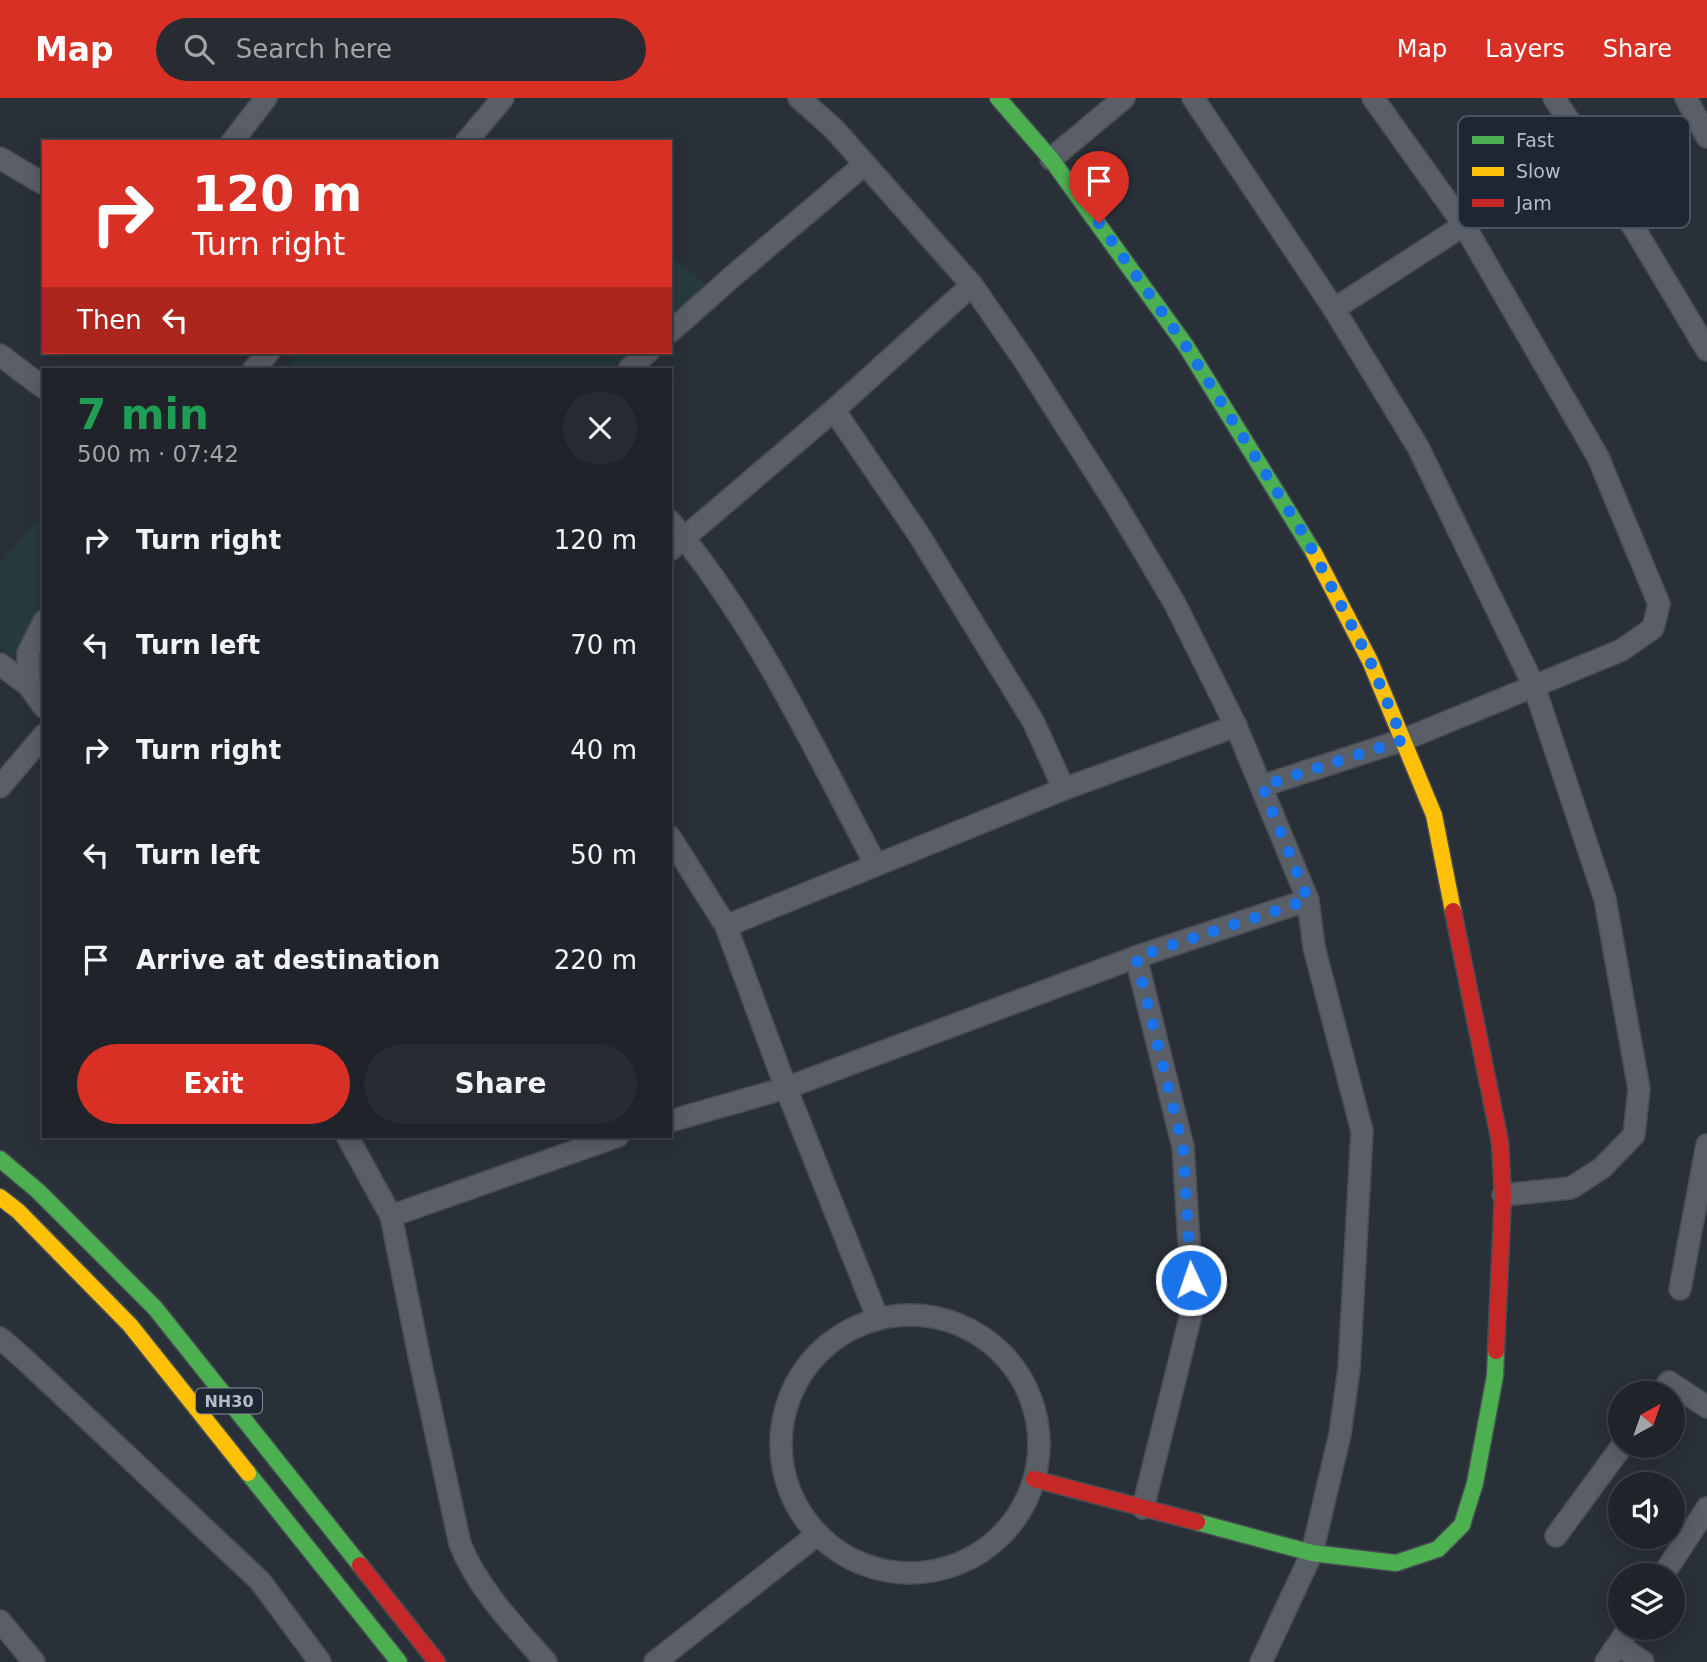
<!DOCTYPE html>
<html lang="en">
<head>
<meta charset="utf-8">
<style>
  :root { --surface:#20242a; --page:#282c32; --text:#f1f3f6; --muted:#a2a4a8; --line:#3d4147; --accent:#d93025 }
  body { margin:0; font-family:"DejaVu Sans",sans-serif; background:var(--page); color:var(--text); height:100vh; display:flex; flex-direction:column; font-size:26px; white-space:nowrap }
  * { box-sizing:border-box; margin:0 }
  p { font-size:23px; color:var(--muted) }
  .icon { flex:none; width:38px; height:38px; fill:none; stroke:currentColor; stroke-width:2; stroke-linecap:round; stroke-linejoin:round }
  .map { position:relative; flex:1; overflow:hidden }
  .side { position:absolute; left:42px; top:270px; width:630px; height:770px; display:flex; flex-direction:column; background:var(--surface); border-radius:0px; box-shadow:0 4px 18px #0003,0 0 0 2px var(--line) }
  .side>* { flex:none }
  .hud { position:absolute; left:42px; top:42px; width:630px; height:214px; border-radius:0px; box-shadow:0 4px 18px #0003,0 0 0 2px var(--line); background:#d93025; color:#fff; overflow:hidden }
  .needle { width:46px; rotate:40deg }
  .tools { position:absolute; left:1608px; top:1283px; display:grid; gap:14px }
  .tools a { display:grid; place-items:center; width:77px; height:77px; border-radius:50%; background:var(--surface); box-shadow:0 4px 18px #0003,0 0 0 2px var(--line); font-size:35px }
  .pin { position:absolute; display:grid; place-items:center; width:60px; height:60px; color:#fff; margin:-72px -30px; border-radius:50% 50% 50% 0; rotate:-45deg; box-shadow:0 0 7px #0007 }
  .pin .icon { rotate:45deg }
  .me { position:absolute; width:77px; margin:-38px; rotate:357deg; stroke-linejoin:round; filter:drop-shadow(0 0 5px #0008) }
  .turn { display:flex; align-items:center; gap:24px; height:147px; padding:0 35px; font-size:32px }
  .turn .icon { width:91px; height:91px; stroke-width:2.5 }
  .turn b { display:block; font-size:49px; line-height:60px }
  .then { display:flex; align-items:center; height:66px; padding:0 35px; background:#0003; gap:14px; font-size:26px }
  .round { display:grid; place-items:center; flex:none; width:74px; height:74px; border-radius:37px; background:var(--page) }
  .summary { display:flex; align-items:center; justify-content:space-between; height:119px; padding:0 35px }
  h1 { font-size:42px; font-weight:700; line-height:52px; color:#1e9e55 }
  .primary-button { display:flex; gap:14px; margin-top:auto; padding:14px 35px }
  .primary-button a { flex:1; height:80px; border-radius:42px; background:var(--accent); color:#fff; font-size:28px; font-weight:700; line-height:80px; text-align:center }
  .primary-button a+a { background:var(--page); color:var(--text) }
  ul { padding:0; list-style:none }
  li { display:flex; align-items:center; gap:21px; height:105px; padding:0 35px }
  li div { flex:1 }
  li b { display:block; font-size:26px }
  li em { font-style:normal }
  header { display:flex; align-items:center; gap:42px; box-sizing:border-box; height:98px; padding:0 35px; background:var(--accent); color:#fff }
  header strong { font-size:33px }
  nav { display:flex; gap:38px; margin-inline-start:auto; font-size:24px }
  .search { width:490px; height:63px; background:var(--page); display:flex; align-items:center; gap:18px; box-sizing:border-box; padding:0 24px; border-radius:38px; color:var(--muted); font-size:26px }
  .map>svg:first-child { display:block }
</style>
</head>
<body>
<header>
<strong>Map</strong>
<div class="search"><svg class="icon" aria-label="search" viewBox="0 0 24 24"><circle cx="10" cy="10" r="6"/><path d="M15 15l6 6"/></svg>Search here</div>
<nav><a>Map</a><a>Layers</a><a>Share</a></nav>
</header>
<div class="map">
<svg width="1707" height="1564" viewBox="0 0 1707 1564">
  <rect width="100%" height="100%" fill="#2a3038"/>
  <g fill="#273a3e">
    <path d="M670,158L706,186L670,219Z"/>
    <path d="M300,254H632L613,271H286Z"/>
    <path d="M44,415V532L17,562L0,548V466Z"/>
  </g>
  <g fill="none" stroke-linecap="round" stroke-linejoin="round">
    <defs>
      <g id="street">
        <path d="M799,0L834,31L972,187L1024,262L1117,408L1174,504L1236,628L1308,802L1314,849L1362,1033L1349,1271L1340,1336L1312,1455L1261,1564"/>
        <path d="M1193,0L1334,211L1418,349L1534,588L1605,801L1639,991L1634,1037L1602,1070L1571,1090L1503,1097"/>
        <path d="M1554,0L1579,38L1707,252"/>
        <path d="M1686,0L1707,39"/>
        <path d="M232,44L266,0"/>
        <path d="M466,44L503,0"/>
        <path d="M0,60L44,86"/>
        <path d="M1051,61L1124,0"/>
        <path d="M1334,211L1464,127L1579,38"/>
        <path d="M670,234L733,178L865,66"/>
        <path d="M0,257L44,290"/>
        <path d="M254,271L269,254"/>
        <path d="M629,271L648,254"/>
        <path d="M834,312L919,437L1033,623L1064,691"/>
        <path d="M670,423C757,526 813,649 876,767"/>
        <path d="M670,452L834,312L972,187"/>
        <path d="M44,523L28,555L29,588L44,609"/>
        <path d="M0,566L29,588"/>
        <path d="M1262,688L1403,642L1622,552L1653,530L1659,506L1598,359L1464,127L1373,0"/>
        <path d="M0,689L44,637"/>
        <path d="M670,739L726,828L786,990L878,1221"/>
        <path d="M726,828L1064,691L1236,628"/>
        <path d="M1136,859L1183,1049L1193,1208L1143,1410"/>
        <path d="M670,1023L786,990L1136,859L1308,802"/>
        <path d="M347,1038L391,1118L420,1262L460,1446C478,1491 514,1528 546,1564"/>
        <path d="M391,1118L618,1038"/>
        <path d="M1680,1191L1707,1047"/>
        <circle cx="910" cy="1346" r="129"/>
        <path d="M0,1240L22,1259L260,1483L320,1564"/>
        <path d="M1661,1295L1669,1284L1707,1309"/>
        <path d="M1556,1438L1622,1348"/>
        <path d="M1663,1477L1707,1410"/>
        <path d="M0,1523L34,1564"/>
        <path d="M1618,1547L1643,1564"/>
        <path d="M655,1564L818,1436"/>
        <path d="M1606,1564L1629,1530"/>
      </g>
      <g id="fast">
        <path d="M998,0L1051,61L1186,248L1314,455"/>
        <path d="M0,1061L38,1093L155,1210L360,1467"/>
        <path d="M248,1375L399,1564"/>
        <path d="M1197,1424L1312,1455L1396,1465L1438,1451L1462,1427L1475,1385L1495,1278L1496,1253"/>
      </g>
      <g id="slow">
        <path d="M1314,455L1370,563L1434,717L1453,813"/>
        <path d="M0,1099L18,1113L130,1227L248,1375"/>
      </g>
      <g id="jam">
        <path d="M1453,813L1500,1044L1503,1097L1496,1253"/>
        <path d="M1034,1381L1197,1424"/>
        <path d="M360,1467L437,1564"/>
      </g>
    </defs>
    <use href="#street" stroke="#484c53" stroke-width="24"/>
    <use href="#fast" stroke="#484c53" stroke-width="19"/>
    <use href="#slow" stroke="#484c53" stroke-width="19"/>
    <use href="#jam" stroke="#484c53" stroke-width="19"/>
    <use href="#street" stroke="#5a5e66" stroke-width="21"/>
    <use href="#fast" stroke="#4caf50" stroke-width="16"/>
    <use href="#slow" stroke="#ffc107" stroke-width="16"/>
    <use href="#jam" stroke="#c62828" stroke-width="16"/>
  </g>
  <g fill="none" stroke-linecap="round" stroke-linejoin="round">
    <path stroke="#1a73e8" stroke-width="12" stroke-dasharray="0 21.6" d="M1099,125L1186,248L1306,440L1370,563L1403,642L1262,688L1308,802L1136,859L1183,1049L1191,1182"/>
  </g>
  <g text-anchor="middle" stroke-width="7" stroke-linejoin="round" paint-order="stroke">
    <rect fill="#1d2633" stroke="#878f9c" stroke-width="2" x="196" y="1290.5" width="66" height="25" rx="5"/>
    <g font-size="16" font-weight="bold" fill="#b4bcc9">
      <text x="229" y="1309">NH30</text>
    </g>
  </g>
  <rect x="1458" y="18" width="232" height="112" rx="10" fill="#1d2633" stroke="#4a5360" stroke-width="2"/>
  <rect x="1472" y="38" width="32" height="8" fill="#4caf50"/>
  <rect x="1472" y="69" width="32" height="9" fill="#ffc107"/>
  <rect x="1472" y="101" width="32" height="8" fill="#c62828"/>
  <g font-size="19" fill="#b4bcc9">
    <text x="1516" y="49">Fast</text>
    <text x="1516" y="80">Slow</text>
    <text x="1516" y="112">Jam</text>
  </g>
</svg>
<div class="tools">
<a><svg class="needle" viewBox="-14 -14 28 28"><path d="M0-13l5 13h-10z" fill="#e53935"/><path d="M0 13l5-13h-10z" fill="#a2a4a8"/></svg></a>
<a><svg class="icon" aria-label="sound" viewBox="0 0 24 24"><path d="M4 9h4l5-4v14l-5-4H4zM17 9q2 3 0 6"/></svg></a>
<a><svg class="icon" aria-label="layers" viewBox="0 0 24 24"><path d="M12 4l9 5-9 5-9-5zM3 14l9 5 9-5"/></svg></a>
</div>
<div class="pin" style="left:1099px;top:125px;background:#d93025"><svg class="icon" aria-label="arrive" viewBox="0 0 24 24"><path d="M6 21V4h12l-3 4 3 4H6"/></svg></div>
<svg class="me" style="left:1191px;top:1182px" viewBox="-20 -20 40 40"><circle r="17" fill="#1a73e8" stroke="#fff" stroke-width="3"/><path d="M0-11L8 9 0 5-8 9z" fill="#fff"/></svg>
<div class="hud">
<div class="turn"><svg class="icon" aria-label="right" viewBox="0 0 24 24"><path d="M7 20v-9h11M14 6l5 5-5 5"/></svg><div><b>120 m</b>Turn right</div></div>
<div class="then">Then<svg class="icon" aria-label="left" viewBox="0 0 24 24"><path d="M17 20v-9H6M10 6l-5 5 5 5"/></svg></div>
</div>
<section class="side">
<div class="summary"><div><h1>7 min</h1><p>500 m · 07:42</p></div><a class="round"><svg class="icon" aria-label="close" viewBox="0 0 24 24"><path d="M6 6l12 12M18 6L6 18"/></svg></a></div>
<ul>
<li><svg class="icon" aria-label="right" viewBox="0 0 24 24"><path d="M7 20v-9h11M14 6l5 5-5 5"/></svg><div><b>Turn right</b></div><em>120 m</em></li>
<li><svg class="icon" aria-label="left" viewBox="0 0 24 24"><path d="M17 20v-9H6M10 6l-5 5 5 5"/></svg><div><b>Turn left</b></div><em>70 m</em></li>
<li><svg class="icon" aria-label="right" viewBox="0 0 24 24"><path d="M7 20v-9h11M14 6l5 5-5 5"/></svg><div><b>Turn right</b></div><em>40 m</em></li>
<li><svg class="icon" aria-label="left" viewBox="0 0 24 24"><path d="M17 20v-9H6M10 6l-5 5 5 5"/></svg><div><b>Turn left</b></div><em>50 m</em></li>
<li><svg class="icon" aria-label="arrive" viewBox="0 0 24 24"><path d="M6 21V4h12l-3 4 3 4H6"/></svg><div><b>Arrive at destination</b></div><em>220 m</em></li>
</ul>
<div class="primary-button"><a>Exit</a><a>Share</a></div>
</section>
</div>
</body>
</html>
